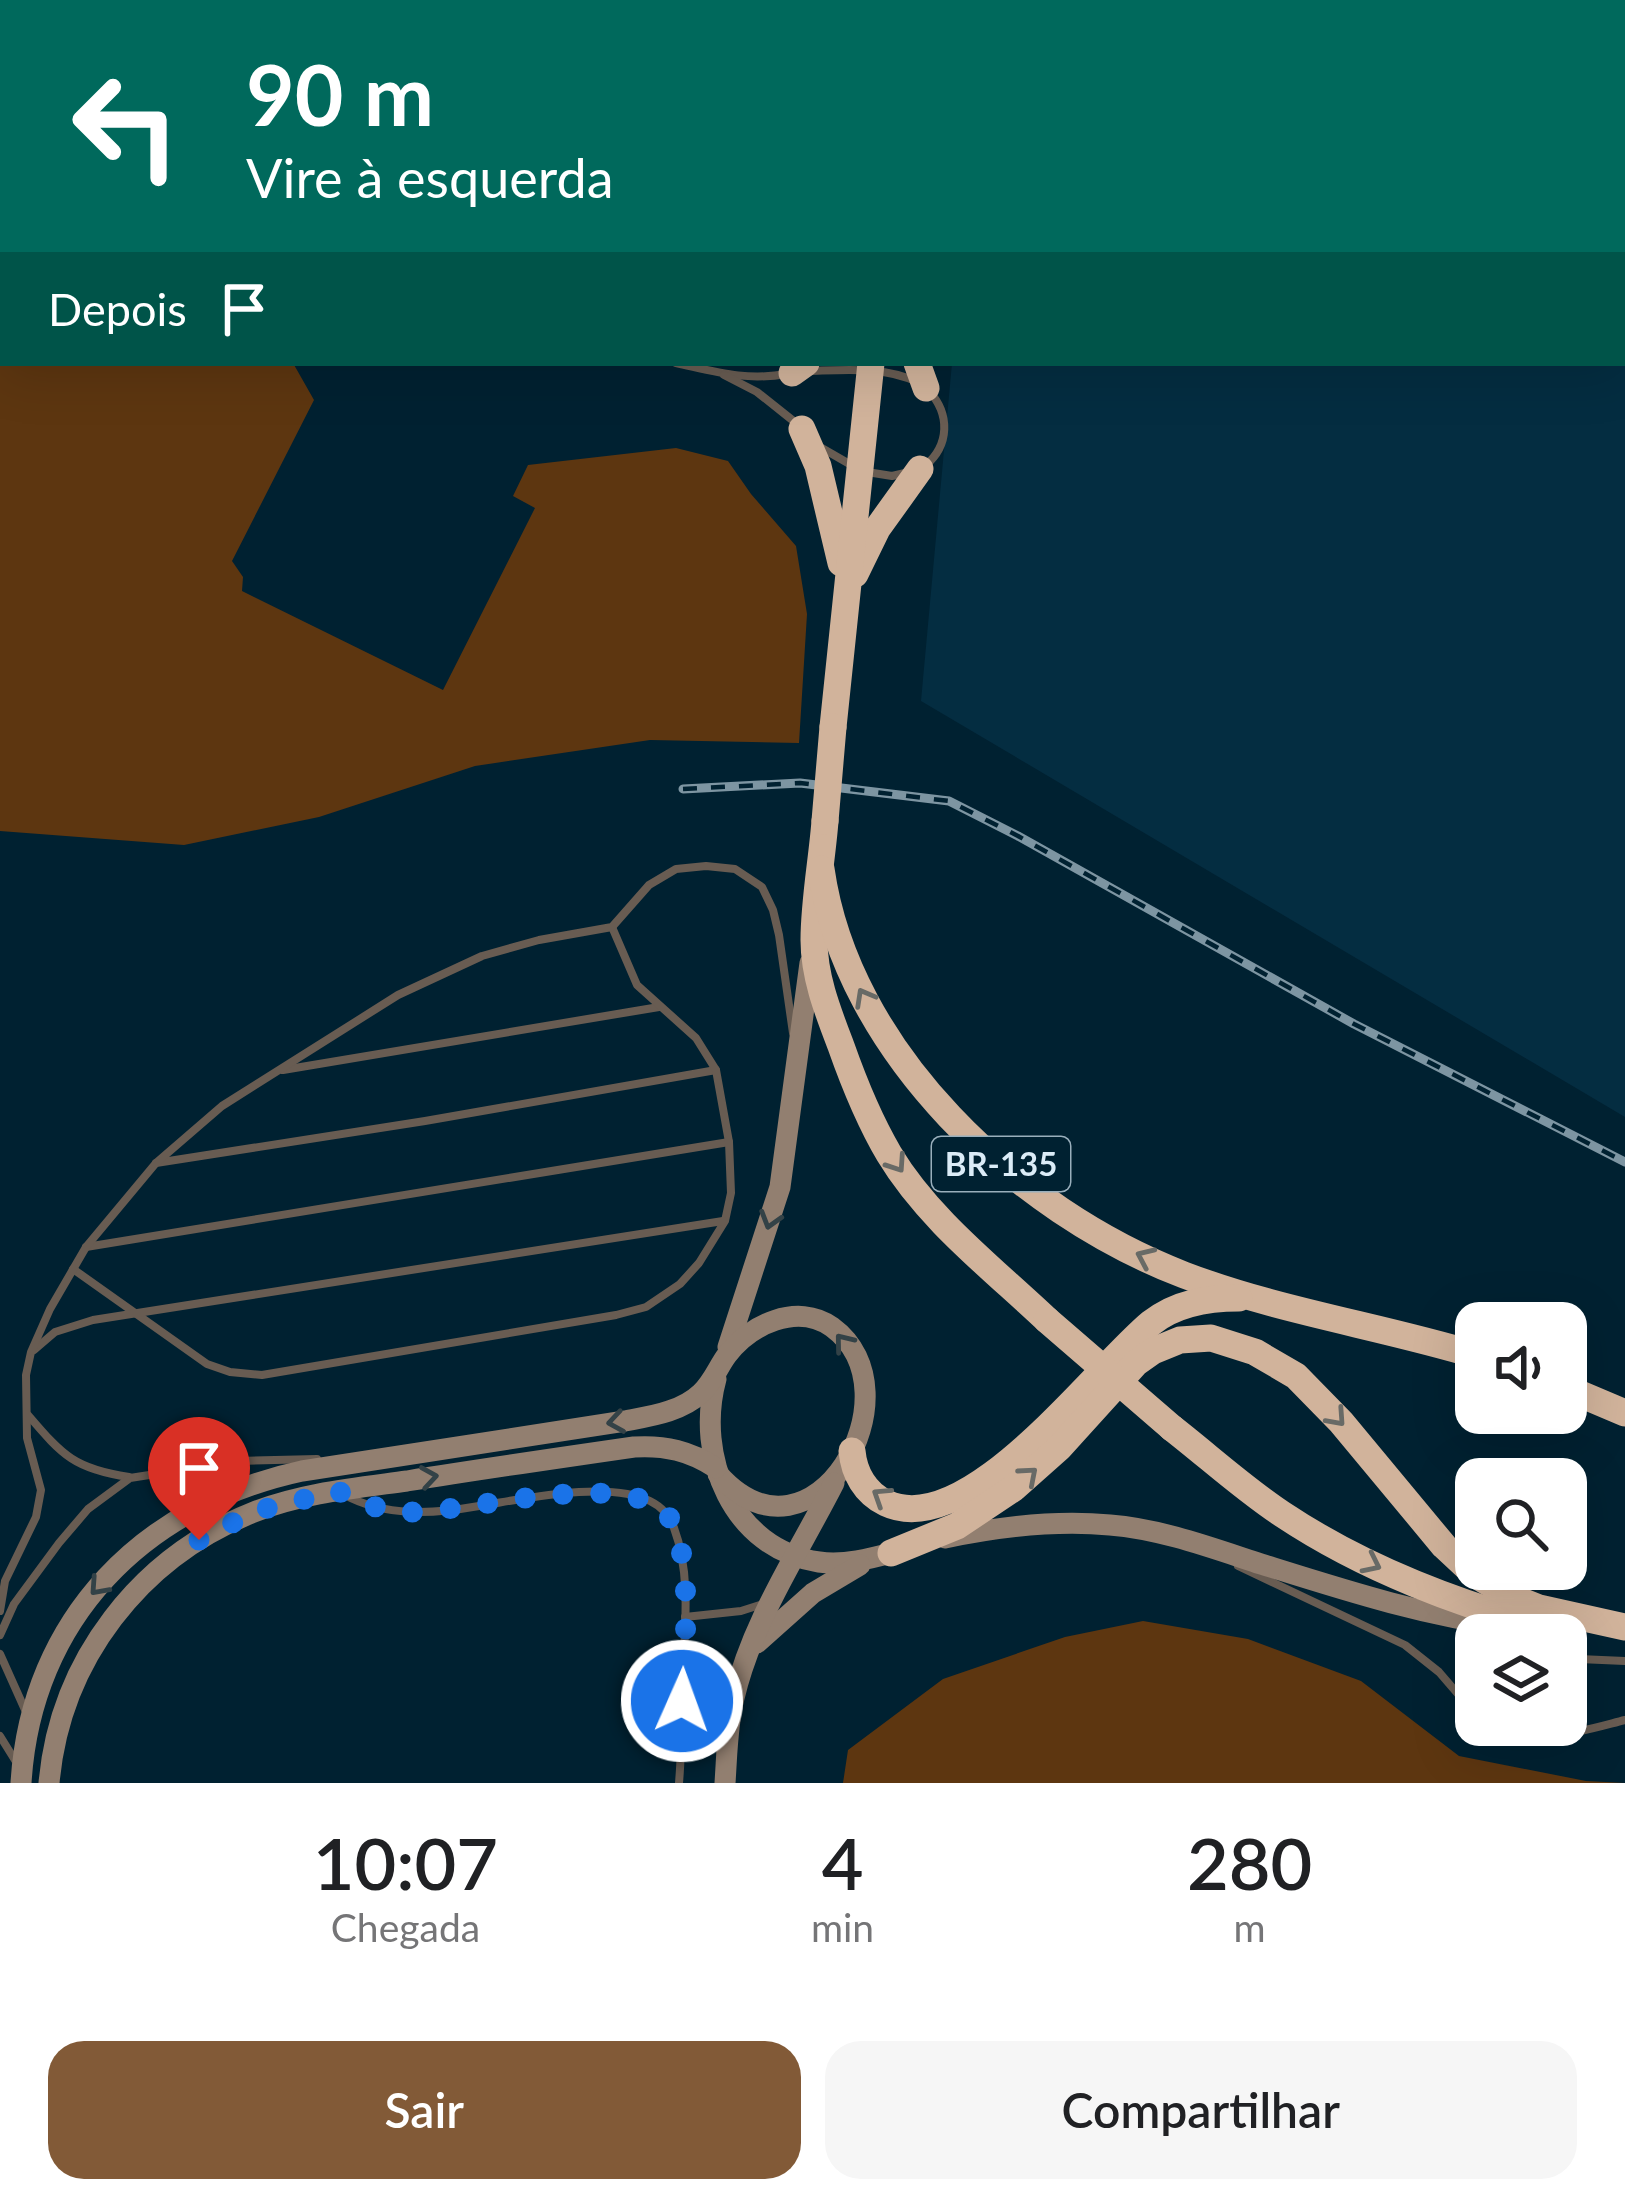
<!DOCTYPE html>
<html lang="pt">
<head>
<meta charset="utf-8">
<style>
  :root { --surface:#fff; --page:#f6f6f6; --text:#202124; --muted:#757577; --accent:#825a37 }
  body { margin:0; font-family:Lato,sans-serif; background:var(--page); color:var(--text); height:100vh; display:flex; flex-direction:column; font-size:45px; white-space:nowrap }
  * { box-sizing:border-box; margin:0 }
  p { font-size:39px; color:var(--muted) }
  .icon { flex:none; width:66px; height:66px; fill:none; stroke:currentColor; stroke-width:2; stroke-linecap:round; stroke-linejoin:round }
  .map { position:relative; height:1783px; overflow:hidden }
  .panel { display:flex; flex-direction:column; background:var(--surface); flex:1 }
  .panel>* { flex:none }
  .hud { position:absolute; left:0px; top:0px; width:1626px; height:366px; box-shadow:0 12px 48px #0002; background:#00695c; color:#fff; overflow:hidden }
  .controls { position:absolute; left:1455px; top:1302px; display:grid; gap:24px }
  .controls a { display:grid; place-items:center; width:132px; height:132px; border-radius:24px; background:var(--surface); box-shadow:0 12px 48px #0002; font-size:60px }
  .pin { position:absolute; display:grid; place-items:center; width:102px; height:102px; color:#fff; margin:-123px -51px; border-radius:50% 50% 50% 0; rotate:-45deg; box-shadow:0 0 12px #0007 }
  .pin .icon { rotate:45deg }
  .me { position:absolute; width:132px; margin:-66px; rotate:2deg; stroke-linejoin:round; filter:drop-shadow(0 0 9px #0008) }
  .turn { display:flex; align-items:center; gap:42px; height:252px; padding:0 48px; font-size:54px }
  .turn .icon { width:156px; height:156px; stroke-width:2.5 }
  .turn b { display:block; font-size:84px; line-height:102px }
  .then { display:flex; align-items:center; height:114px; padding:0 48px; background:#0003; gap:24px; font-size:45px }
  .eta { display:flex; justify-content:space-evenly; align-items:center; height:204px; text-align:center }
  .eta b { font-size:72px; font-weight:600; line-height:84px }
  .primary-button { display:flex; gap:24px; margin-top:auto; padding:24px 48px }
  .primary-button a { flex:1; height:138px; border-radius:36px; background:var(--accent); color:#fff; font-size:48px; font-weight:600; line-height:138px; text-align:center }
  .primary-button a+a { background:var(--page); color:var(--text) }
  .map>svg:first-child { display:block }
</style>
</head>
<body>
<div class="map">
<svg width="1625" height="1783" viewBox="0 0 1625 1783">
  <rect width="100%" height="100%" fill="#002131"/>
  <path fill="#042d41" d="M1443,0H1625V1117L921,701L952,363H1623V3H1441Z"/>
  <g fill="#5d3610">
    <path d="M3,142V363H293L314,400L232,561L243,577L242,591L443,690L535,508L513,496L528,465L676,448L728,461L751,494L796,546L807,614L799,743L650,740L475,766L319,817L184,845L0,831V144Z"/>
    <path d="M1143,1621L1248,1639L1361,1681L1459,1756L1586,1781L1625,1783H843L848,1750L943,1679L1065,1637Z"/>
  </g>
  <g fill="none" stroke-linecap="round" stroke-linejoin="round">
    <g stroke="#685c52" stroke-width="8">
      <path d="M693,0L706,3"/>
      <path d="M1245,0L1247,3"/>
      <path d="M44,3L51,0"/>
      <path d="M1613,3L1614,0"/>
      <path d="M0,26L3,24"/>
      <path d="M1623,138L1625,134"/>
      <path d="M676,363C717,372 745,381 787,374"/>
      <path d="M808,371C844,370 883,366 917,382"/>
      <path d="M724,375L757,392L796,423"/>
      <path d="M820,447L853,466"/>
      <path d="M925,466C950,445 950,414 929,391"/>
      <path d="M867,472L892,476L905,473"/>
      <path d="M283,1070L659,1007"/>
      <path d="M156,1163L425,1121L716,1070"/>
      <path d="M86,1247L729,1142"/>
      <path d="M73,1269L207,1364L230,1372L262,1375L616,1315L646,1307L680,1284L699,1263L725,1221L731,1193L729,1142L716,1070L696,1038L637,985L612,927"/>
      <path d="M34,1350L55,1332L93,1320L723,1221"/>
      <path d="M28,1415C63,1456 75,1469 129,1477"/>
      <path d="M345,1495C385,1517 434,1514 479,1506C524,1499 608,1480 650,1501C662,1507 670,1516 674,1528C691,1573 685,1626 683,1673C682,1710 682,1747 679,1783"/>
      <path d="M1238,1566L1405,1645L1439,1672L1476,1715"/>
      <path d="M0,1611L5,1581L36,1517L41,1490L27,1438L26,1375L31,1352L50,1309L86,1247L156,1163L222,1106L398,995L482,956L539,940L612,927L649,885L676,869L706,866L735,869L762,887L773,910L779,935L793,1033"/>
      <path d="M685,1617L741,1611L766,1603"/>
      <path d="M0,1635L14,1604L59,1543L88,1509L130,1478L239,1461L317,1459"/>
      <path d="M0,1654L26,1712"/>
      <path d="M1566,1662L1579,1659L1625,1661"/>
      <path d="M1490,1725C1532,1748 1582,1731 1625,1720"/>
      <path d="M0,1736L18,1765"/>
    </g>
    <g stroke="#927f70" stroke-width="21">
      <path d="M728,1347L780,1187L810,963"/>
      <path d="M716,1379C695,1456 732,1549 819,1562C847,1566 876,1557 903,1550"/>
      <path d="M945,1538C997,1527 1056,1520 1110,1525C1161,1529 1212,1548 1261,1564C1344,1590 1424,1616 1511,1627"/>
      <path d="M757,1643L813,1593L860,1565"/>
      <path d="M21,1783C31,1618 144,1505 302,1471L625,1421C651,1416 681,1412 701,1393C713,1382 718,1367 727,1355C750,1325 797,1302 832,1327C921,1392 813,1581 718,1474"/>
      <path d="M49,1783C60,1660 140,1557 254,1512C302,1493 356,1488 407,1481C482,1469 558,1458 634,1447C665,1445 690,1451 716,1468"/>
      <path d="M725,1783C727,1755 727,1726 734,1698C752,1621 799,1552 834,1483"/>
    </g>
    <g stroke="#d1b39b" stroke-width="27">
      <path d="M911,3L912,0"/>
      <path d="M917,363L926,388"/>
      <path d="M792,373L806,363"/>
      <path d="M802,429L818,466L841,563"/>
      <path d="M855,574L877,529L920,469"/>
      <path d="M833,727L871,363"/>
      <path d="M825,821C822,860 814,901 814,940C814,977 828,1012 841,1046C854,1083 869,1120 889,1154C928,1219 992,1268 1047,1320"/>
      <path d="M821,869C847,1052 1017,1211 1184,1275C1278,1311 1380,1326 1476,1355"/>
      <path d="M1566,1388L1625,1413"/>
      <path d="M1172,1428C1208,1456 1244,1489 1282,1514C1366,1570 1461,1605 1557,1631"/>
      <path d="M852,1451C854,1473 865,1493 886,1503C968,1542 1094,1370 1151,1323C1176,1303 1207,1298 1239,1298"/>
      <path d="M891,1553L957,1526L1014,1488L1059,1448L1136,1363L1153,1351L1180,1340L1211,1338L1255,1352L1296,1376L1341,1422L1444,1546L1474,1574L1514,1598L1539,1608L1625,1627"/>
    </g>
    <defs>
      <path id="rail" d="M683,789L800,783L949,801L1018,836L1354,1024L1625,1162"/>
    </defs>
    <use href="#rail" stroke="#7d95a2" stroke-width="9"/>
    <use href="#rail" stroke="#002131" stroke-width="4.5" stroke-dasharray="14" stroke-linecap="butt"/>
    <g stroke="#d1b39b" stroke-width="27">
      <path d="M825,821L833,727"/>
      <path d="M1047,1320L1172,1428"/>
    </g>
  </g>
  <defs><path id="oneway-chevron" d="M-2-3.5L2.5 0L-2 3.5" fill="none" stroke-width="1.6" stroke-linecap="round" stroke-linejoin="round" transform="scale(3)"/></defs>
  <g stroke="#686a66">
    <use href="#oneway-chevron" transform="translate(864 997) rotate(-119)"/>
    <use href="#oneway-chevron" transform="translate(897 1164) rotate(56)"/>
    <use href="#oneway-chevron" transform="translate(1145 1257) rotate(-156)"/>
    <use href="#oneway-chevron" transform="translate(1337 1418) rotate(48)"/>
    <use href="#oneway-chevron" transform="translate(1029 1475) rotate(-41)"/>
    <use href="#oneway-chevron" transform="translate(881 1496) rotate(-147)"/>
    <use href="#oneway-chevron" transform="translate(1372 1564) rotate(26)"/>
  </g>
  <g stroke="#334247">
    <use href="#oneway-chevron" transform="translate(770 1220) rotate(107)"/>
    <use href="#oneway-chevron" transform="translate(843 1342) rotate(-129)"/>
    <use href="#oneway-chevron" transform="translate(616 1422) rotate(171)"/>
    <use href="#oneway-chevron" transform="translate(429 1477) rotate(-9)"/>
    <use href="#oneway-chevron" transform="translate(98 1587) rotate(132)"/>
  </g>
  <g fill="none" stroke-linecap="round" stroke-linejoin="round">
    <path stroke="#1a73e8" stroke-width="21" stroke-dasharray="0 37.8" d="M199,1540L256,1511L338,1491C360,1503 382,1511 408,1512C466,1514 648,1460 674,1526C693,1574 684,1650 682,1701"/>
  </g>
  <g text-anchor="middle" stroke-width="12" stroke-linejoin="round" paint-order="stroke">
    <rect fill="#002131" stroke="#99afbc" stroke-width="3" x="932" y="1137" width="138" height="54" rx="9"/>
    <g font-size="33" font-weight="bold" fill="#dbecf7">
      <text x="1001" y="1176">BR-135</text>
    </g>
  </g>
</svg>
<div class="controls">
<a><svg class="icon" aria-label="sound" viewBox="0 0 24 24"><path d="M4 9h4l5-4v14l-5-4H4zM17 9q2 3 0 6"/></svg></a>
<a><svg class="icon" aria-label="search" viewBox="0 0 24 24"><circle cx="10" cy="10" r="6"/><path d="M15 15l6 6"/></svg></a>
<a><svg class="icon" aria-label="layers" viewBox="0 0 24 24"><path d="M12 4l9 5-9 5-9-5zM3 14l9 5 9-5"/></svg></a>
</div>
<div class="pin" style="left:199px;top:1540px;background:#d93025"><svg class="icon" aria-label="arrive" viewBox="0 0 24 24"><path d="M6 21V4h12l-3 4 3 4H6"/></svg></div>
<svg class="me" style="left:682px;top:1701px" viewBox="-20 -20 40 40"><circle r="17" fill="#1a73e8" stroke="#fff" stroke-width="3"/><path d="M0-11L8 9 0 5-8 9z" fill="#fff"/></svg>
<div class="hud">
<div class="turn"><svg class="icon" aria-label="left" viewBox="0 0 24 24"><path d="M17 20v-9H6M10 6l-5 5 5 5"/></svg><div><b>90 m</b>Vire à esquerda</div></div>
<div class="then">Depois<svg class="icon" aria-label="arrive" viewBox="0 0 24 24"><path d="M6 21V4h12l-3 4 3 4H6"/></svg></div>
</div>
</div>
<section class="panel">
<div class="eta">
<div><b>10:07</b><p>Chegada</p></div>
<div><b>4</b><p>min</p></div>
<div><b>280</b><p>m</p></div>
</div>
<div class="primary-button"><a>Sair</a><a>Compartilhar</a></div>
</section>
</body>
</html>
